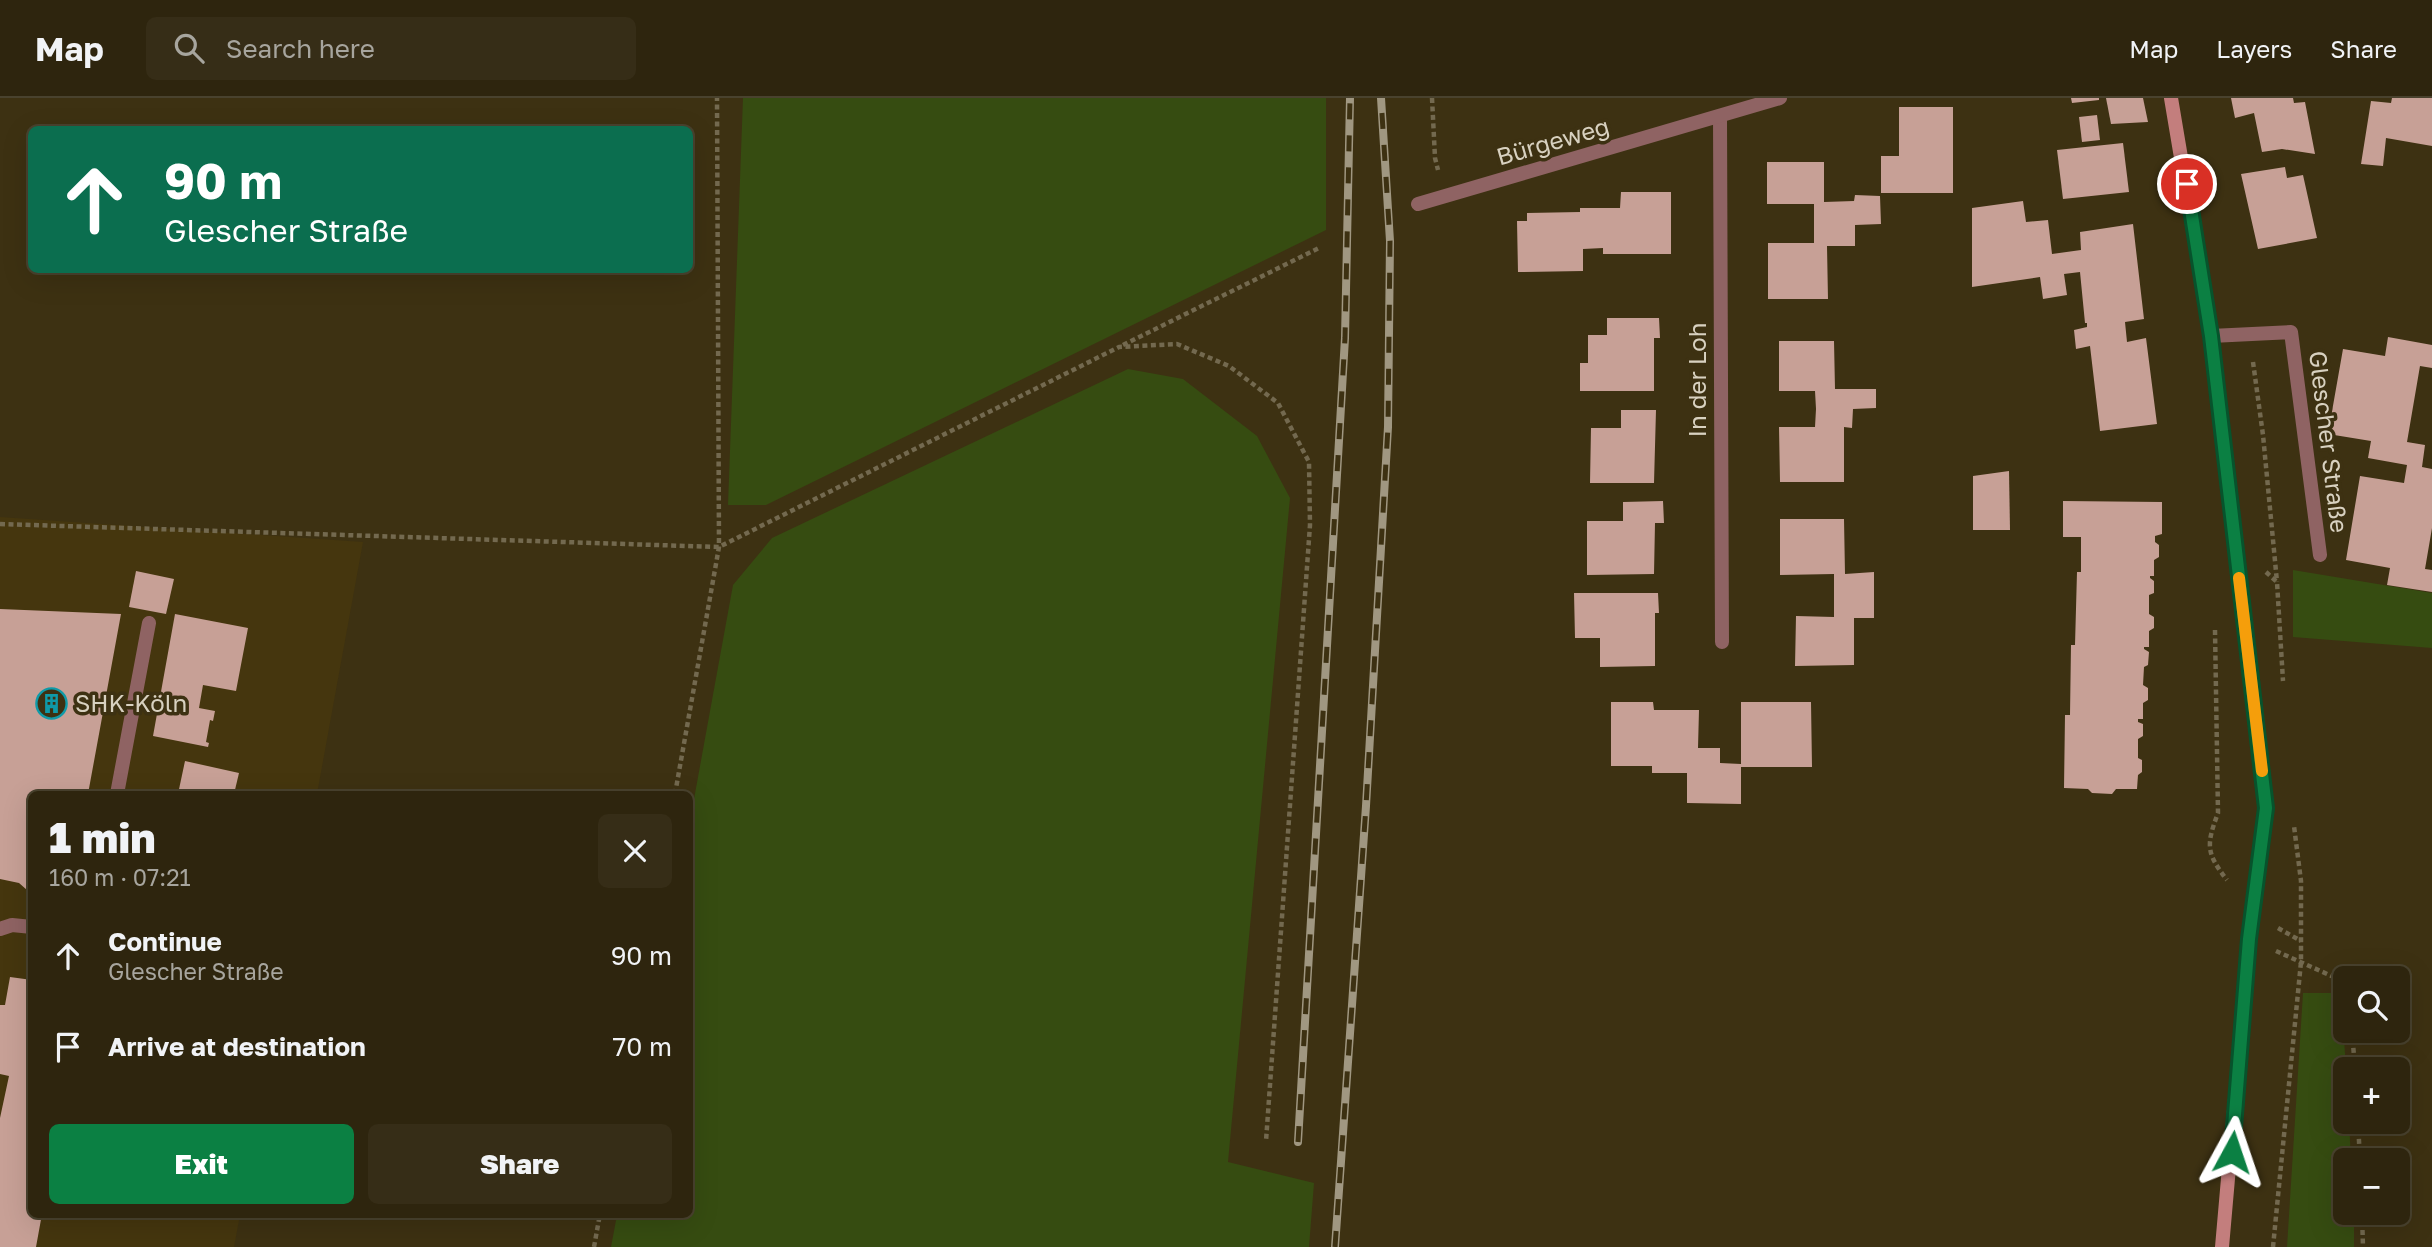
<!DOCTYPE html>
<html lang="en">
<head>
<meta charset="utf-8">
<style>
  :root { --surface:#2e250e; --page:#362d17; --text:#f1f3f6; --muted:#a7a59e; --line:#49422e; --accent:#0b8043 }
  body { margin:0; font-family:"Golos Text",sans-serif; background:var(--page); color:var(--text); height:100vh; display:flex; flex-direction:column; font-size:26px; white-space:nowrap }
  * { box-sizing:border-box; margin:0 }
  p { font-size:23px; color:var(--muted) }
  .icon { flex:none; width:38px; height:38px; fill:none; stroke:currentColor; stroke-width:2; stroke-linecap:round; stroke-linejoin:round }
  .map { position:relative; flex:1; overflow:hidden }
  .side { position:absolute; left:28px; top:693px; width:665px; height:427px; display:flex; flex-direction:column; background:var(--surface); border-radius:10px; box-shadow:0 7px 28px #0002,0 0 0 2px var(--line) }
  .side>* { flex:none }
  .banner { position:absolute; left:28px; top:28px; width:665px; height:147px; border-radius:10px; box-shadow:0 7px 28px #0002,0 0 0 2px var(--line); background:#0b6e4f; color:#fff; overflow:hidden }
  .tools { position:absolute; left:2333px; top:868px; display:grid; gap:14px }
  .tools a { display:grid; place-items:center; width:77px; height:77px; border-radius:10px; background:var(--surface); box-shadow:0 7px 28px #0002,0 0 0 2px var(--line); font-size:35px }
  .pin { position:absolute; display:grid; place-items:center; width:60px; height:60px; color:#fff; margin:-30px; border:4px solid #fff; border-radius:50%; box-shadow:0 2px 7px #0007 }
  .me { position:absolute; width:77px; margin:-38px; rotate:5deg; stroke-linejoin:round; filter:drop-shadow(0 0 5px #0008) }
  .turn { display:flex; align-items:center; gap:24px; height:147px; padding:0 21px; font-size:32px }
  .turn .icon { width:91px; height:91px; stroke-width:2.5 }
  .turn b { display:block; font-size:49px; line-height:60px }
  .round { display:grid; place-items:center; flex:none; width:74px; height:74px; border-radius:10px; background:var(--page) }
  .headline { display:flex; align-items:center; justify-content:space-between; height:119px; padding:0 21px }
  h1 { font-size:42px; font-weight:800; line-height:52px }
  .primary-button { display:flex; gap:14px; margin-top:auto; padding:14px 21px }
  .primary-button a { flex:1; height:80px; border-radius:10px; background:var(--accent); color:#fff; font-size:28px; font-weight:800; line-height:80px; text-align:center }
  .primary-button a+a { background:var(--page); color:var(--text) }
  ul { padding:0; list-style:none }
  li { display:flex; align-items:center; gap:21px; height:91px; padding:0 21px }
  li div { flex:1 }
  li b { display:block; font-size:26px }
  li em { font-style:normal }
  header { display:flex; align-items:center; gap:42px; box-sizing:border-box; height:98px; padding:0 35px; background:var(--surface); border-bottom:2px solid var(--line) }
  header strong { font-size:33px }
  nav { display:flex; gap:38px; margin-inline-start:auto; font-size:24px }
  .search { width:490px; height:63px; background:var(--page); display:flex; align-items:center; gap:18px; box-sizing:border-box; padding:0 24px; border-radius:10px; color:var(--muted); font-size:26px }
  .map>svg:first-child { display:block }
</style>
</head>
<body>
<header>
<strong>Map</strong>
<div class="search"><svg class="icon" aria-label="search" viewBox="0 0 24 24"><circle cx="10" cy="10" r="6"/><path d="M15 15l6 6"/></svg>Search here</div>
<nav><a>Map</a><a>Layers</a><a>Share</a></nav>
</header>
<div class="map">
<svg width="2432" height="1149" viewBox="0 0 2432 1149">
  <rect width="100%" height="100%" fill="#3d3112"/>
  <path fill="#45360e" d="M0,419L363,444L317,696H32V1116L240,1117L234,1149H0Z"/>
  <g fill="#364c11">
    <path d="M743,0H1326V132L766,407H728Z"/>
    <path d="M1128,271L1183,281L1257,338L1290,400L1228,1064L1314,1085L1309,1149H611L617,1117L690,1116V723L733,487L772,440Z"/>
    <path d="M2293,472L2432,495V550L2293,539Z"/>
    <path d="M2303,895H2341L2346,971L2345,1024H2349L2351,1062H2345V1115H2354V1149H2287Z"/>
  </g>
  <g fill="#c7a096">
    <path d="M2071,0H2099V2L2072,5Z"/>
    <path d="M2106,0H2143L2148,24L2111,26Z"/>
    <path d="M2231,0H2293L2294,5L2305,4L2315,56L2282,51L2262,54L2254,15L2235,20Z"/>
    <path d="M2392,0H2432V48L2386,40L2383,68L2361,66L2371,3L2391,5Z"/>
    <path d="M1899,9H1953V95H1881V58H1899Z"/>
    <path d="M2097,17L2100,42L2082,44L2079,19Z"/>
    <path d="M2123,45L2129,94L2063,101L2057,52Z"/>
    <path d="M1767,64H1824V104L1854,103L1855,97L1880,98L1881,126L1855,127V148H1827L1828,201H1768V145H1814V106H1767Z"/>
    <path d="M2285,69L2287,80L2303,77L2317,140L2258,151L2241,76Z"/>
    <path d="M1621,94H1671V156H1603V150L1583,151V173L1518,174L1517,123H1527V115L1580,114V110H1620Z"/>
    <path d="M2023,103L2026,124L2048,122L2052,156L2081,152L2080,134L2133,126L2144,221L2125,224L2127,244L2146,240L2157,326L2100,333L2090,248L2076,251L2074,232L2087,229V225H2085L2080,174L2064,176L2067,197L2043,201L2040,179L1972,189V110Z"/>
    <path d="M1607,220H1659L1660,240H1654V293H1580V265H1588V237H1607Z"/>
    <path d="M2388,239L2432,247V270L2420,268L2407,344L2425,347L2422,369L2432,371V430L2425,471L2432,472V494L2387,487L2390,470L2346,462L2360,378L2404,385L2407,367L2368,360L2371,343L2328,336L2343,251L2385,258Z"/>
    <path d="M1779,243H1834L1835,291H1876V310L1853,311L1852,330L1844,329V384H1780L1779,329H1815L1816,311L1815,293H1779Z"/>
    <path d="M1621,312H1656L1654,385H1590L1591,330H1621Z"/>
    <path d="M2009,373L2010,432H1973V378Z"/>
    <path d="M1663,403L1664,425H1655L1654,476L1587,477V423H1623V404Z"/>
    <path d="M2063,403L2162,404V436L2155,438V444L2159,447V459L2154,462V478H2150V480L2154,483V495L2149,497V516L2154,519V530L2149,533V549H2144V551L2149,554L2148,567L2144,569L2143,587L2148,590V602L2143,605V621H2138V624L2143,626V638L2138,641V660L2142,662V674L2138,677L2137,691H2116L2112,696L2092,695L2088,691L2064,690L2065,617H2070L2071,547H2075L2077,474H2081V439H2063Z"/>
    <path d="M1780,421H1844L1845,476L1874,474V520H1854V567L1795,568L1796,518L1834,519V476L1780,477Z"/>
    <path d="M136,473L174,481L166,516L129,509Z"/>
    <path d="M1574,495H1658L1659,515H1655V568L1600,569V540H1575Z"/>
    <path d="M0,511L121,516L88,696H32V790L27,792L19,785L0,781Z"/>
    <path d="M175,516L248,530L236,593L203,587L199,610L215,613L213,623L210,622L206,644L209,645L208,649L153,638Z"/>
    <path d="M1611,604H1653L1654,612H1699L1698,650H1720V665L1741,666V604H1811L1812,669H1741V706L1687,705V675H1652V668H1611Z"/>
    <path d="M185,663L239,675L234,696H178Z"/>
    <path d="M10,879L32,882V1116H42L36,1149H0V1020L9,978L0,976V907H5Z"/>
  </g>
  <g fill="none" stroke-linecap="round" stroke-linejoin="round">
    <g stroke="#73694f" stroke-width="4.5" stroke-dasharray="5 3.5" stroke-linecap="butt">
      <path d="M1432,0L1435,60L1438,72"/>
      <path d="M1123,247L1319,150"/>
      <path d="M2253,264L2263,337L2277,484"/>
      <path d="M0,426L719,449L1119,249L1177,246L1229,268L1278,305L1309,364L1310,427L1266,1043"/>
      <path d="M2266,474L2277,484L2283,583"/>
      <path d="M2215,532L2218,715C2206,747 2206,755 2227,782"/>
      <path d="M675,696L719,449L717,0"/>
      <path d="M2278,830L2301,843"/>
      <path d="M2276,853L2345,884"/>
      <path d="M2352,933L2355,971"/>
      <path d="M2358,1024L2360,1062"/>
      <path d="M2362,1115L2363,1149"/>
      <path d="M594,1149L600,1116"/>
      <path d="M2273,1149L2301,864V783L2294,728"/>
    </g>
    <g stroke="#8f6363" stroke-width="14">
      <path d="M117,696L149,525"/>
      <path d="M0,831L12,827L32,829"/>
    </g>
    <g stroke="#8f6363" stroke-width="14">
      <path d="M1720,19L1722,544"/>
      <path d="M1418,106L1780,0"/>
      <path d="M2211,238L2291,234L2320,457"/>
    </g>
    <path stroke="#c37e7d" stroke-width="14" d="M2171,0L2211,238L2266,711L2249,841L2222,1149"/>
    <defs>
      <g id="rail">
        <path d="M1298,1044L1345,240L1350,0"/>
        <path d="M1335,1149L1366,708L1388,329L1390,143L1381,0"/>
      </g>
    </defs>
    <use href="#rail" stroke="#a09781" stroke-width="8"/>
    <use href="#rail" stroke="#3d3112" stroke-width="5" stroke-dasharray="16" stroke-linecap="butt"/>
  </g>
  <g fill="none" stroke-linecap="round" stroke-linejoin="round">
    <defs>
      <path id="route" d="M2187,86L2211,238L2266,710L2249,841L2232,1054"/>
    </defs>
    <use href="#route" stroke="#07532c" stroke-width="18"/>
    <use href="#route" stroke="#0b8043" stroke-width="12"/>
    <path stroke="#f59e0b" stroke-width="12" d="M2239,480L2262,673"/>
  </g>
  <defs>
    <symbol id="building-ring" viewBox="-11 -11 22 22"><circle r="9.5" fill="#3d3112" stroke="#0f9aa8" stroke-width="1.5"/><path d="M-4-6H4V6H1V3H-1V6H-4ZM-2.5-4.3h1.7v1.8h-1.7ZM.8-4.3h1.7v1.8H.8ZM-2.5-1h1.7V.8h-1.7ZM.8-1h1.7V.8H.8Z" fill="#0f9aa8"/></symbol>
  </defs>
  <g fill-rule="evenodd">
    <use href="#building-ring" x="34" y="588" width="35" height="35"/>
  </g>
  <g text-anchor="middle" stroke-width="7" stroke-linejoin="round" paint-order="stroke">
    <g font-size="24" fill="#d8d1c0" stroke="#3d3112">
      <text transform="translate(1553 44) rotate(-16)" y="8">Bürgeweg</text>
      <text transform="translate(1698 282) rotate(-90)" y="8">In der Loh</text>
      <text transform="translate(2328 344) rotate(83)" y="8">Glescher Straße</text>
    </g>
    <g font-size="24" fill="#d8d1c0" stroke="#3d3112" text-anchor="start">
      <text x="75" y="614">SHK-Köln</text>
    </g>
  </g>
</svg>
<div class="tools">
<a><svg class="icon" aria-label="search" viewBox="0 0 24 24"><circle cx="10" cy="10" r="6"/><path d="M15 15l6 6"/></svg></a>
<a>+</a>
<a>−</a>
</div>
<div class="pin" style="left:2187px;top:86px;background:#d93025"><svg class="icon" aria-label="arrive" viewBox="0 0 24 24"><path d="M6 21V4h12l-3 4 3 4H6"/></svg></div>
<svg class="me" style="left:2232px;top:1054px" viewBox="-20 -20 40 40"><path d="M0-17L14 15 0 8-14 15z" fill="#0b8043" stroke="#fff" stroke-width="4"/></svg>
<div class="banner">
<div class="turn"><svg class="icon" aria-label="ahead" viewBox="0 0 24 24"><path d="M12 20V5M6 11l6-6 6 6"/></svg><div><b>90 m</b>Glescher Straße</div></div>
</div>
<section class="side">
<div class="headline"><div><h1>1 min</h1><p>160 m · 07:21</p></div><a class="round"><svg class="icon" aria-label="close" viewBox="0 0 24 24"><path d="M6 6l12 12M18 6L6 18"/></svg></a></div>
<ul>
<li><svg class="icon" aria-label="ahead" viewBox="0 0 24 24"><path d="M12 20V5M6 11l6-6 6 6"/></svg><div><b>Continue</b><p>Glescher Straße</p></div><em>90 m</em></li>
<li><svg class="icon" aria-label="arrive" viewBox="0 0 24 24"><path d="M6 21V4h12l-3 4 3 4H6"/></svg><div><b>Arrive at destination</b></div><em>70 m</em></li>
</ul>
<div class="primary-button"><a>Exit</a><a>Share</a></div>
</section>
</div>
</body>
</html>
